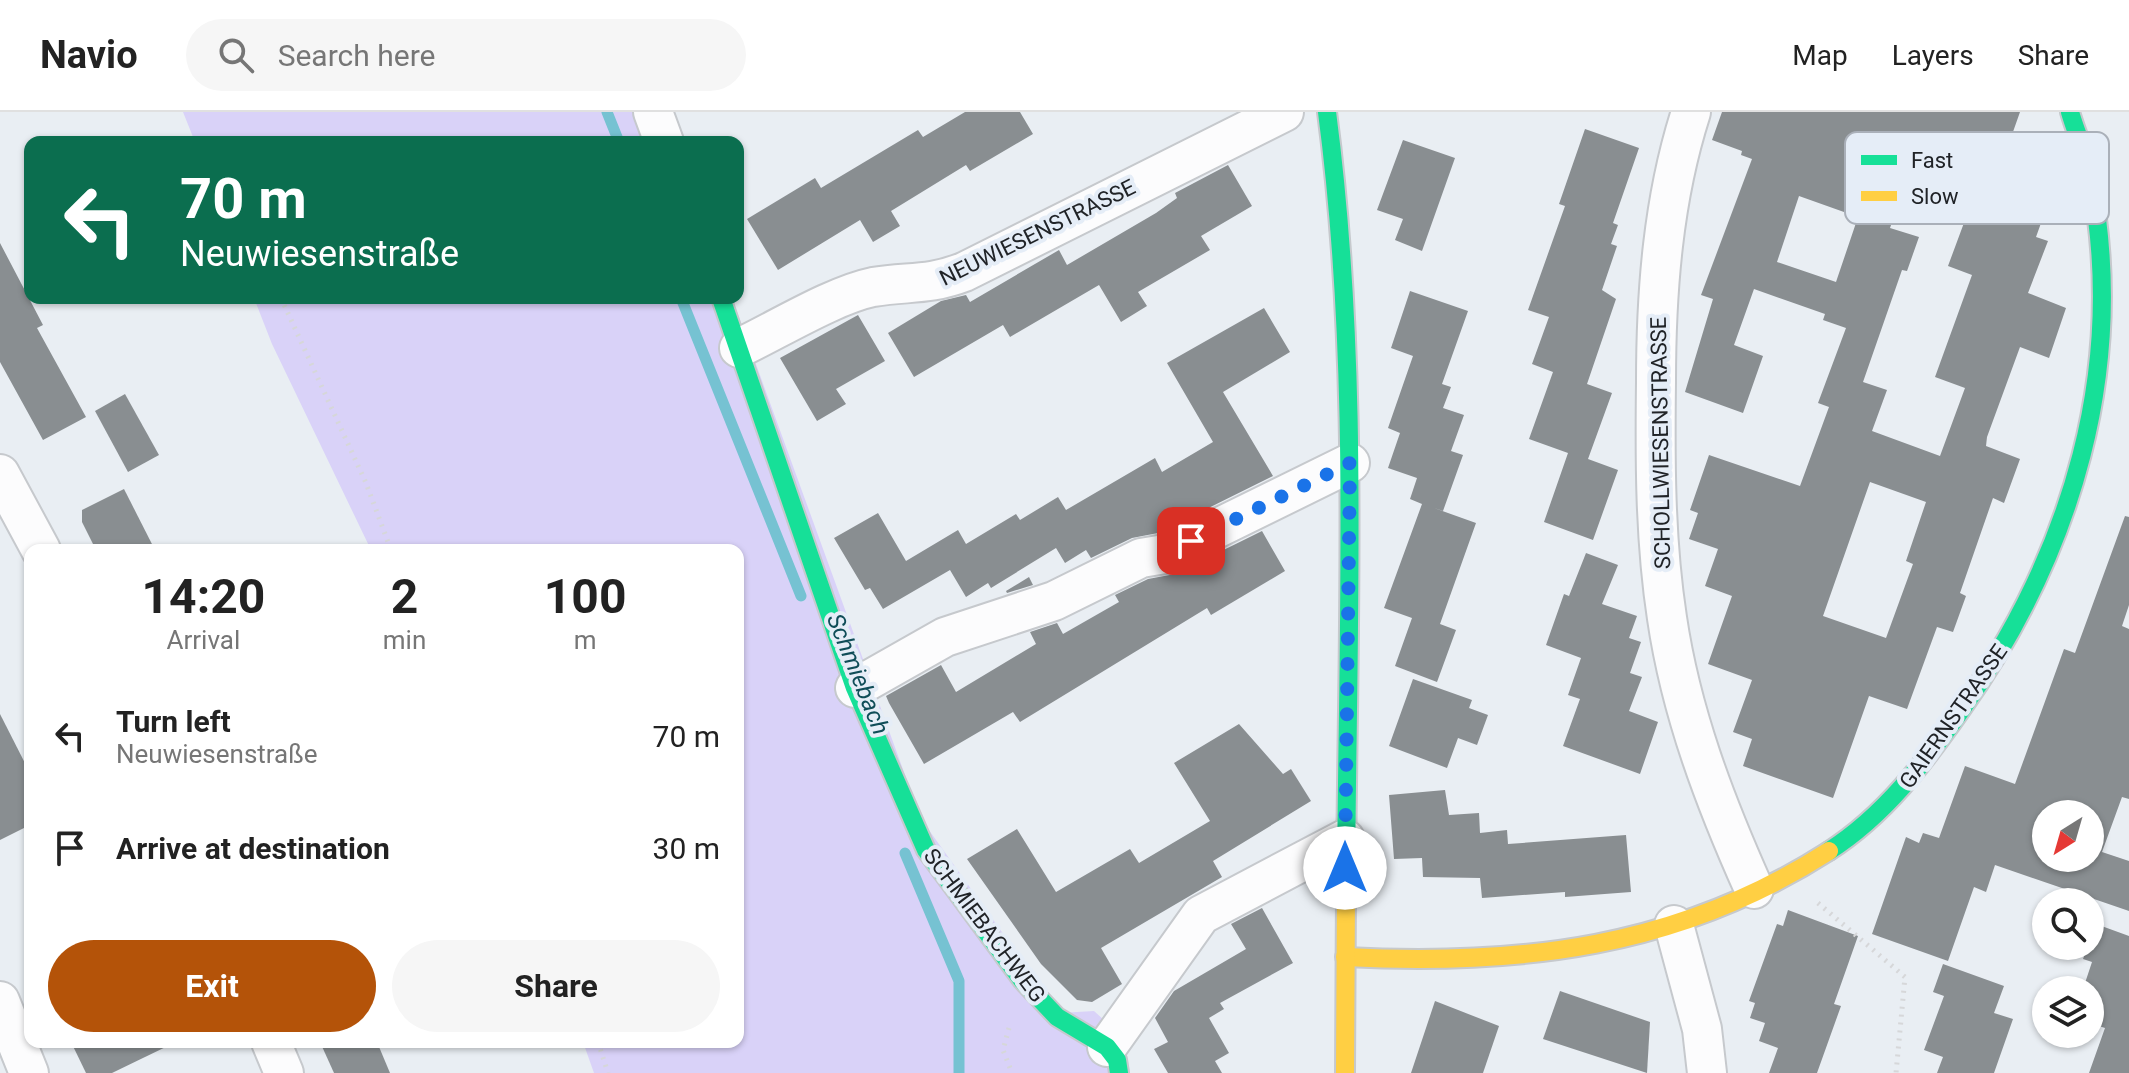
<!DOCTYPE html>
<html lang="en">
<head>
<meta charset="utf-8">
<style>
  :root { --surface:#fff; --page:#f6f6f6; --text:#222; --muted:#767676; --line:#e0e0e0; --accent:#b45309 }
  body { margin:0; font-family:Roboto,sans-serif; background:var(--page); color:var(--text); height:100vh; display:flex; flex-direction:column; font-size:30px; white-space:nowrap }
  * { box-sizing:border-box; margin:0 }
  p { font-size:26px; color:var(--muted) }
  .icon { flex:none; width:44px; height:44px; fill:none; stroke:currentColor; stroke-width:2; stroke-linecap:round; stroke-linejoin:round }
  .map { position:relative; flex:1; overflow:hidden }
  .sheet { position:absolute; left:24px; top:432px; width:720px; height:504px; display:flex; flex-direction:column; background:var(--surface); border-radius:16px; box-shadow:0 2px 6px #0004 }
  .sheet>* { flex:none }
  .hud { position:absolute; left:24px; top:24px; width:720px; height:168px; border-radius:16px; box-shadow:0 2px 6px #0004; background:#0b6e4f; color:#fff; overflow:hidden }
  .needle { width:52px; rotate:217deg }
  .buttons { position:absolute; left:2032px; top:688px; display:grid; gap:16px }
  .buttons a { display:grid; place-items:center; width:72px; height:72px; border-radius:50%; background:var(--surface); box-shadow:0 2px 6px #0004; font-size:40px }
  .pin { position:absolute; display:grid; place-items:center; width:68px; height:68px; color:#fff; margin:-34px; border-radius:16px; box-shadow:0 4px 12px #0006 }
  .me { position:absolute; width:88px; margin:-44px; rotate:0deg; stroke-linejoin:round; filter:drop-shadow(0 0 6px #0008) }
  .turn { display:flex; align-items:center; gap:28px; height:168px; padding:0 24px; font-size:36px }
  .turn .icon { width:104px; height:104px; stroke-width:2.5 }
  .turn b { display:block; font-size:56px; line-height:68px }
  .eta { display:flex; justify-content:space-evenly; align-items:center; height:136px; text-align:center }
  .eta b { font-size:48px; font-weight:700; line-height:56px }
  .primary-button { display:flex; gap:16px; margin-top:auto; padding:16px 24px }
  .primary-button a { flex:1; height:92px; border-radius:48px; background:var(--accent); color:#fff; font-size:32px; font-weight:700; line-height:92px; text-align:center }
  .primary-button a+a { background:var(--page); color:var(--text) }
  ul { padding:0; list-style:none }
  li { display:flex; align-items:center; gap:24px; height:112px; padding:0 24px }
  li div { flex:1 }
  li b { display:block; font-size:30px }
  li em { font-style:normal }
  header { display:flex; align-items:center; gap:48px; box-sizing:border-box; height:112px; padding:0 40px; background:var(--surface); border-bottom:2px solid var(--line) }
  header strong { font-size:38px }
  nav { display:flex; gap:44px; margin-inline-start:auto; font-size:28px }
  .search { width:560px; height:72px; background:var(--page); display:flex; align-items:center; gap:20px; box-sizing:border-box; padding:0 28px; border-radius:44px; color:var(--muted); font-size:30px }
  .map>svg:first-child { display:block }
</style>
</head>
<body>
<header>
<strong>Navio</strong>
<div class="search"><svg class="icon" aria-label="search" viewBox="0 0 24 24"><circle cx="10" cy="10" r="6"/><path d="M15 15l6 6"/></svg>Search here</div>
<nav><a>Map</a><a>Layers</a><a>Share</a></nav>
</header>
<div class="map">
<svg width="2129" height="961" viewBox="0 0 2129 961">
  <rect width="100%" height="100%" fill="#e9eef3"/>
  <g fill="#d9d2f8">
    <path d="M183,0H666L677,30H195Z"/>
    <path d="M254,186H732L921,707L1060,901L1094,899L1124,926L1130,961H594L583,930H738V438H371L272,232Z"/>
  </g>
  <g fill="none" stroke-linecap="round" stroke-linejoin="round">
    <g stroke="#76c2d2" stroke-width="11">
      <path d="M607,0L619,30"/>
      <path d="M681,186L801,484"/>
      <path d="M905,741L959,869V961"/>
    </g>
  </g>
  <g fill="#898e91" fill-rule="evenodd">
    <path d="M965,0H1020L1033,22L970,59L966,53L891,99L900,114L873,130L860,108L778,158L747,107L815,66L821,76L918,18L923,25Z"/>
    <path d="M1722,0H2020L2002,51L1923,22L1890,116L1919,125L1907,159L1902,158L1863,270L1887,278L1872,319L1940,344L1965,276L1935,265L1972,163L1948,154L1968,100L1971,101L1984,63L2050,86L2036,125L2048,129L2028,181L2066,196L2049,246L2020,235L1987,325L1986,334L2020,347L2004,391L1993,386L1960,481L1966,484L1953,520L1937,515L1907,597L1869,584L1833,686L1743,654L1752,627L1733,620L1752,568L1708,552L1732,484L1705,474L1718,437L1689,427L1698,401L1690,398L1709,343L1800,374L1829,295L1818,291L1846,216L1823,208L1825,202L1754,177L1734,233L1763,244L1743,301L1685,280L1713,187L1701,183L1752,47L1741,43L1742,39L1712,28ZM1799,84L1858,105L1836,170L1777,150ZM1870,370L1926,390L1906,449L1913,452L1886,526L1823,504Z"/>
    <path d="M1585,17L1639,36L1613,111L1618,113L1611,132L1617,134L1602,178L1616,187L1587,272L1612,281L1588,347L1618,358L1593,428L1544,410L1568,341L1529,327L1553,260L1532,252L1549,205L1528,198L1565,94L1559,92Z"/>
    <path d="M1403,28L1455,46L1422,139L1395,128L1403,107L1377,98Z"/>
    <path d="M1228,53L1252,94L1201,124L1210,138L1138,180L1147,194L1121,210L1099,173L1010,225L1003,213L914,265L888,221L941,189L966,183L970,190L1059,138L1067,153L1156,101L1177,86L1175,81Z"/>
    <path d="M0,131L43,213L37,216L86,305L43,328L0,250Z"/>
    <path d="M1410,179L1468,199L1442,272L1451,275L1443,296L1464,303L1451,339L1463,343L1443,399L1434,396L1476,411L1440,512L1456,518L1437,570L1395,554L1412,506L1384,496L1422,392L1410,387L1417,366L1388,356L1400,321L1388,316L1413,244L1391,236Z"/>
    <path d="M1264,196L1290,240L1223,280L1273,364L1158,421L1132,426L1091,446L1086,438L1065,451L1056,436L991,476L988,471L966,485L950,458L883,497L870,476L865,478L834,426L878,401L906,449L958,418L966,432L1016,402L1020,408L1058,385L1066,398L1155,346L1162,360L1213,330L1167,251Z"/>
    <path d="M858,203L885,249L836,277L846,292L817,309L780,246Z"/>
    <path d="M125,282L159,343L128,360L95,299Z"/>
    <path d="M124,377L155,438H96L82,410V398Z"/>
    <path d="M2125,404L2129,405V493L2122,514L2129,517V687L2122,685L2102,740L2129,749V799L1995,753L1986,780L1974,775L1948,849L1872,822L1906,725L1919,731L1923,721L1939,726L1965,654L2015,672L2064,537L2075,541ZM2046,702H2090V746H2046Z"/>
    <path d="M1262,419L1285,459L1211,503L1207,496L1020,610L1013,600L924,652L889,591L886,584L941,553L956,580L1036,532L1030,520L1057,511L1063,522L1119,490L1115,483L1148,467L1175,462Z"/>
    <path d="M1586,441L1618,453L1602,492L1637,504L1629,526L1641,530L1630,561L1642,565L1629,599L1658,610L1640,662L1563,634L1580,587L1568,583L1581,546L1546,533L1564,482L1569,484Z"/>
    <path d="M1029,465L1033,473L1007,481L1006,479Z"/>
    <path d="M1413,567L1472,588L1469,596L1488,603L1477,633L1458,626L1447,656L1389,634Z"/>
    <path d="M0,602L30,661V713L0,728Z"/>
    <path d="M1239,612L1283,662L1291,657L1311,689L1213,749L1222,765L1101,836L1122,872L1092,890L1077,888L1041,852L967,747L1017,717L1056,780L1130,737L1139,751L1210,709L1174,651Z"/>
    <path d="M1445,678L1449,703L1479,701L1480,721L1507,718L1508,732L1626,723L1631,780L1565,785V780L1482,786L1480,766L1423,765L1422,746L1394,747L1389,683Z"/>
    <path d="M1262,796L1293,851L1220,891L1224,897L1209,906L1229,941L1215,949L1222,961H1168L1154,937L1168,930L1155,906L1174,879L1246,837L1231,812Z"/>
    <path d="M1788,798L1858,824L1834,892L1841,894L1817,961H1769L1778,936L1759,929L1765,911L1750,906L1755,891L1749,889L1777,812L1783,814Z"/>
    <path d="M2096,812L2129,824V961H2089L2105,916L2090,911V878L2083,877L2092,850L2083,847Z"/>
    <path d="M1943,852L2004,874L1994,901L2013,907L1994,961H1937L1943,945L1924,938L1944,884L1933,880Z"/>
    <path d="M1560,879L1650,910L1647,961L1543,927Z"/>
    <path d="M1435,889L1499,914L1483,961H1411Z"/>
    <path d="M71,930H176L112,961H86Z"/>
    <path d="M320,930H377L390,961H334Z"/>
  </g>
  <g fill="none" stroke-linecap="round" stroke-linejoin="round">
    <defs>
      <g id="street">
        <path d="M653,0L664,30"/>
        <path d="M1691,0C1663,87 1656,179 1656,270C1655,349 1655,428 1667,506C1681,601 1715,690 1754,777"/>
        <path d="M739,236C777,218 834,183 873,175C909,169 927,174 964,160L1284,0"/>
        <path d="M0,362L41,438"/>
        <path d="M855,576L945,525L1054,489L1141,446L1165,442L1350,351"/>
        <path d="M1674,813L1702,917L1707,961"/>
        <path d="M0,889L29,961"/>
        <path d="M271,930L284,961"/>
        <path d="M1107,935L1201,803L1345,727"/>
      </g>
      <g id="fast">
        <path d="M1327,0C1361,257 1347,519 1346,778"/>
        <path d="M721,186L855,576L926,738L1022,868L1057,905L1107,935L1117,948L1119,961"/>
        <path d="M1829,739C1885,703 1924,651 1961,598C2072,441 2128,255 2090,64C2086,42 2076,21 2070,0"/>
      </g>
      <g id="slow">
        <path d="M1345,845C1520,854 1678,836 1829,739"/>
        <path d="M1345,961L1346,778"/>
      </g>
    </defs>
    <use href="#street" stroke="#c6c9cd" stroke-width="42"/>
    <use href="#fast" stroke="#c6c9cd" stroke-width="22"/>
    <use href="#slow" stroke="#c6c9cd" stroke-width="22"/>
    <g stroke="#d6d7d9" stroke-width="5" stroke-dasharray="2 6" stroke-linecap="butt">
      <path d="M281,186L366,371L391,438"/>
      <path d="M1818,791L1905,865L1896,961"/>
      <path d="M1009,916L1003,938L1012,961"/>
      <path d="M598,930L608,961"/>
    </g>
    <use href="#street" stroke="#fcfcfd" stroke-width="38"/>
    <use href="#fast" stroke="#16e098" stroke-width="18"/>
    <use href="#slow" stroke="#ffcf43" stroke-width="18"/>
  </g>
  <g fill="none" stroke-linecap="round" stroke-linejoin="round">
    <path stroke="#1a73e8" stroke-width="14" stroke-dasharray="0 25.2" d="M1191,429L1350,351L1345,756"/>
  </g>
  <g text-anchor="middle" stroke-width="8" stroke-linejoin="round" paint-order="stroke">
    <g font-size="22" fill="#202327" stroke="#e5edf7">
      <text transform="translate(1037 120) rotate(-26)" y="8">NEUWIESENSTRASSE</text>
      <text transform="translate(1660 331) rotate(-91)" y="8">SCHOLLWIESENSTRASSE</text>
      <text transform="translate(1953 604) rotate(-55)" y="8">GAIERNSTRASSE</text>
      <text transform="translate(985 813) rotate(53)" y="8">SCHMIEBACHWEG</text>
    </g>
    <g font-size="24" font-style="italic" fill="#0f4d58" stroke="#e5edf7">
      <text transform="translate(858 562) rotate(68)" y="8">Schmiebach</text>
    </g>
  </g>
  <rect x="1845" y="20" width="264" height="92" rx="12" fill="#e5edf7" stroke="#aab0b9" stroke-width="2"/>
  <rect x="1861" y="43" width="36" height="10" fill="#16e098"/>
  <rect x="1861" y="79" width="36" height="10" fill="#ffcf43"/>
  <g font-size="22" fill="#202327">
    <text x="1911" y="56">Fast</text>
    <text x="1911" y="92">Slow</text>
  </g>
</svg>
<div class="buttons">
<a><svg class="needle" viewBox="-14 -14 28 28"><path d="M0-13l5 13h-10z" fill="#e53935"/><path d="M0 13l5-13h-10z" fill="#767676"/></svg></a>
<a><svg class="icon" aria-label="search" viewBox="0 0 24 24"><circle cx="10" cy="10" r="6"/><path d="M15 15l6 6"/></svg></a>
<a><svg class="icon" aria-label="layers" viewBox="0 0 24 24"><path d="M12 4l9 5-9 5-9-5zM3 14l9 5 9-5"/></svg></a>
</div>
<div class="pin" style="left:1191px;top:429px;background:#d93025"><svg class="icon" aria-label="arrive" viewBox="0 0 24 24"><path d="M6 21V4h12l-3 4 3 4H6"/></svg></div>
<svg class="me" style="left:1345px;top:756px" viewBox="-20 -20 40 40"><circle r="19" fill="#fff"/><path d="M0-13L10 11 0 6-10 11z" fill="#1a73e8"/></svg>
<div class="hud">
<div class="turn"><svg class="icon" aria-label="left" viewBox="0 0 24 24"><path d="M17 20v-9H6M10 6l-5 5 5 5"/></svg><div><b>70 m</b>Neuwiesenstraße</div></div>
</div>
<section class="sheet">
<div class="eta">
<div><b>14:20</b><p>Arrival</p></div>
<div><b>2</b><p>min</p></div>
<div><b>100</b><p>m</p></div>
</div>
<ul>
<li><svg class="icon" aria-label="left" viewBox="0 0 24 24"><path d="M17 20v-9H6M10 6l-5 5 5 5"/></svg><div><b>Turn left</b><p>Neuwiesenstraße</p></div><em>70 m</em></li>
<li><svg class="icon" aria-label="arrive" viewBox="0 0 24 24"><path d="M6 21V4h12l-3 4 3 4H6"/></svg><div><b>Arrive at destination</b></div><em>30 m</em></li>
</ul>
<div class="primary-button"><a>Exit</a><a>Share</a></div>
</section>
</div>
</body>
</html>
